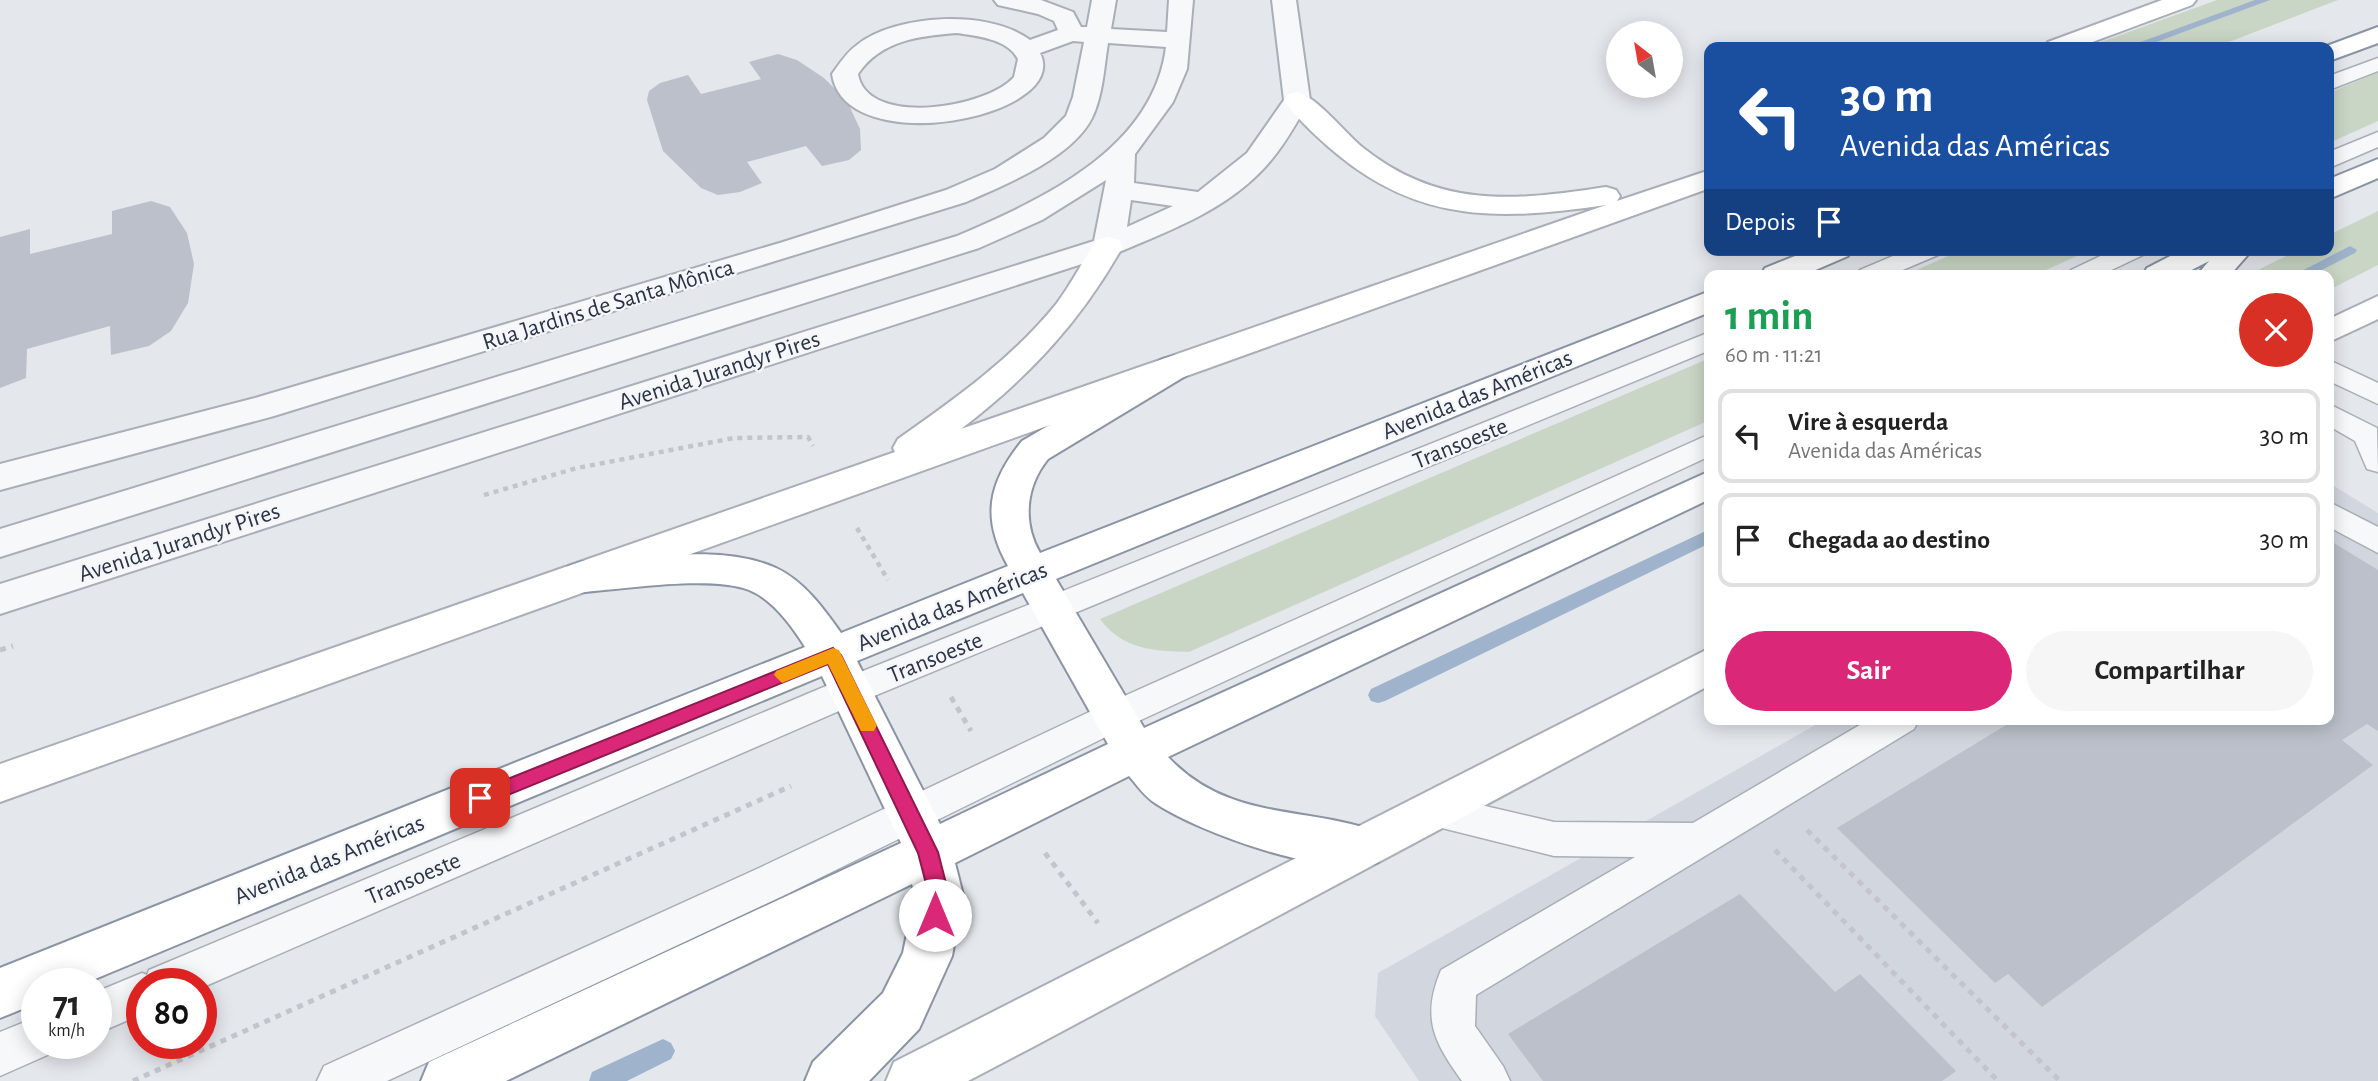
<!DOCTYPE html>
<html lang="pt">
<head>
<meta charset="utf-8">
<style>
  :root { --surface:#fff; --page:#f6f6f6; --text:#222; --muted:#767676; --line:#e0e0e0; --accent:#db2777 }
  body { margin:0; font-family:"Alegreya Sans",sans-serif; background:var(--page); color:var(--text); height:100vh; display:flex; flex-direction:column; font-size:26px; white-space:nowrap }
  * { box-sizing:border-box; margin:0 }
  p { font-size:23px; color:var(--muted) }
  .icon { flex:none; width:38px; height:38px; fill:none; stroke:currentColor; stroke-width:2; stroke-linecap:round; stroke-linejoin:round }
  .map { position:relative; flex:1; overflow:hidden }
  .details { position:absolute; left:1704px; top:270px; width:630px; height:455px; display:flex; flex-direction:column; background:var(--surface); border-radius:14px; box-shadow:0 4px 18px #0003 }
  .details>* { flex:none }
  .hud { position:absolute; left:1704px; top:42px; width:630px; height:214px; border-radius:14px; box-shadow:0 4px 18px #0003; background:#1a4fa0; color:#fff; overflow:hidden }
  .needle { width:46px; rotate:329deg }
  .tools { position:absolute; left:1606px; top:21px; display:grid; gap:14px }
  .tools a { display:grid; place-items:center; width:77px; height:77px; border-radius:50%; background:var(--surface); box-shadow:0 4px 18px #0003; font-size:35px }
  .speed { position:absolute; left:21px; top:968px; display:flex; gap:14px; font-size:35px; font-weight:700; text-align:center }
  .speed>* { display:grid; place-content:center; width:91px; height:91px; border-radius:50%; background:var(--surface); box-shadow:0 4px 18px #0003; line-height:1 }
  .speed small { font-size:18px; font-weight:400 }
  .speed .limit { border:10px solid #d22; background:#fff; color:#111 }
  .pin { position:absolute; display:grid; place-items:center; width:60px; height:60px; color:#fff; margin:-30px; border-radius:14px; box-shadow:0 4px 10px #0006 }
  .me { position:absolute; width:77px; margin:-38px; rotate:0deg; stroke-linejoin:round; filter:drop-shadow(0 0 5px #0008) }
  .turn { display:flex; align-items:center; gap:24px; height:147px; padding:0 21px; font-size:32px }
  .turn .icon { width:91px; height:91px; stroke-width:2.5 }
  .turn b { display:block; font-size:49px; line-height:60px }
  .then { display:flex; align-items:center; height:66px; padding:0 21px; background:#0003; gap:14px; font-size:26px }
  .round { display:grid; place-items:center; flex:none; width:74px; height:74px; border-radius:37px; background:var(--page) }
  .headline { display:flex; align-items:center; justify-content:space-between; height:119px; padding:0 21px }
  h1 { font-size:42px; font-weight:600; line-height:52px; color:#1e9e55 }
  .action { display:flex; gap:14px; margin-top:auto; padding:14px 21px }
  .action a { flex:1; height:80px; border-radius:42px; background:var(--accent); color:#fff; font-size:28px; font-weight:600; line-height:80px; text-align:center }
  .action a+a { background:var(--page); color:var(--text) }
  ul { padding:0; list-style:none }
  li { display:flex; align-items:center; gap:21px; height:94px; margin:0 14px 10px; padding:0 7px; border:4px solid var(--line); border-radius:14px }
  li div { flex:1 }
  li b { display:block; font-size:26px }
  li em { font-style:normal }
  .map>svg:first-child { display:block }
</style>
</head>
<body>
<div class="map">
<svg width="2378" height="1081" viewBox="0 0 2378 1081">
  <rect width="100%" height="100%" fill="#e4e7ec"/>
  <path fill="#d2d6de" d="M2329,483L2378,513V1081H1419L1375,1016L1378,973L1826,719H2329Z"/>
  <g fill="#c9d6c5">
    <path d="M2217,0H2338L2216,47H2087Z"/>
    <path d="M2378,72V121L2329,143V93Z"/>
    <path d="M2378,211V265L2329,290V275H2248L2298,250H2329V235Z"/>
    <path d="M1962,250H2090L2035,275H1905Z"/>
    <path d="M1710,358V420L1189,652C1154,651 1123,650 1100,619Z"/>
  </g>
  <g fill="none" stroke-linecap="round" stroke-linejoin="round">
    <g fill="#9fb4cc" fill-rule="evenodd">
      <path d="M2255,0H2270L2143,47H2127Z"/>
      <path d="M2350,246L2357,250L2355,253L2312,275H2294Z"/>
      <path d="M1710,529V543L1385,701L1378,703L1371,701L1368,695L1371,689Z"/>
      <path d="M663,1039L671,1043L675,1051L671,1059L627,1081H589L592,1072Z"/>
    </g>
  </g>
  <g fill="#bbc0ca">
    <path d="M778,54L797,60L824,78L847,101L860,129L861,150L849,160L822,166L806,146L747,162L762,183L740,192L718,195L701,188L663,151L647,100L649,91L660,83L688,75L701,94L761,79L749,62Z"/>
    <path d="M151,201L170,207L187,233L194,264L188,303L171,331L149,346L111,355L110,326L27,349L26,378L0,388V237L30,229V254L112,234V211Z"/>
    <path d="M2329,540L2378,570V731L2367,724L2342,740L2373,765L2042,1007L2008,974L1995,983L1837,828L2016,719H2329Z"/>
    <path d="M1740,894L1835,992L1860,974L1956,1071L1942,1081H1543L1508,1034Z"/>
  </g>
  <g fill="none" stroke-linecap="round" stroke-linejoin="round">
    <defs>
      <g id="service">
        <path d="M2378,58V71L2329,90V76Z"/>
        <path d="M2378,132V147L2329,168V152Z"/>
        <path d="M1907,250H1941L1938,255L1891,275H1856L1860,270Z"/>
        <path d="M2113,250H2146L2143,255L2101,275H2067L2071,270Z"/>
        <path d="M1710,332V350L862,701L201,988V984H142V1014L96,1034V992L142,973L147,975L149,970L838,681Z"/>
        <path d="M2329,360L2378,383V404L2329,381Z"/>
        <path d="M2329,404L2377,428L2378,472L2367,469L2355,441L2329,426Z"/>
        <path d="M1710,434V456L1128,726L787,894L387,1081H317L324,1066L759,868L1102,706Z"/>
        <path d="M2329,502L2378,527V553L2329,527Z"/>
        <path d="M1870,719H1919L1914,729L1476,995L1475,1026L1503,1066L1510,1081H1462C1434,1042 1421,1018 1441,970L1635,857L1554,856L1438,827L1425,823L1419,811L1425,799L1438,795L1554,822L1693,823Z"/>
        <path d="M37,1017V1043H56L52,1053L0,1076V1032Z"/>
      </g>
      <path id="minor" d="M994,0H1041L1073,12L1081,27H1087L1092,0H1116L1111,29L1167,32L1169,0H1193L1187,69L1173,102L1135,154L1134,183L1198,192L1247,153L1284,100L1272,0H1296L1310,100C1298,120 1287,141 1272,159C1233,207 1174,229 1119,252L0,614V584L1094,241L1106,180L1042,220L979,248L0,557V529L957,236C1041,200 1153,150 1166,47L1108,43C1104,68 1103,95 1092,118C1072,158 1005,185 966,202L274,416L0,490V464L255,398L783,242L946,190L995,169L1044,138L1066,116L1073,97L1084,42L1073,41L1040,53C1073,117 844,162 832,74C840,63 846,53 857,45C896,14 989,9 1030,40L1058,30L1054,21L1038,14L998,5ZM957,33C977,36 1008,39 1018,59L1014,77C987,108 867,128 858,74C881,40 919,36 957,33ZM1131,200L1173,206L1127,227Z"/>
      <g id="secondary">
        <path d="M2162,0H2196L2192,5L2079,47H2045L2048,42Z"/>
        <path d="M1297,92C1317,97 1344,132 1362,147C1439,209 1514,201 1606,187L1616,190L1620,196L1617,201L1710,170V188L0,802V764L895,452L893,448L898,439C955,399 1013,358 1057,303C1072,283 1083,260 1097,240L1108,237L1119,240L1123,246C1081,321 1029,377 961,429L1606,205C1503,220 1421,224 1337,154C1318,138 1298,120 1284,100L1288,94Z"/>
        <path d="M2378,296V319L2329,342V319Z"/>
        <path d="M1710,648V685L1031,1048L968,1081H886L894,1062Z"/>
      </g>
      <g id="trunk">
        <path d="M2378,27V43L2329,61V47H2324Z"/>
        <path d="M2378,159V178L2329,199V179Z"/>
        <path d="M1810,250H1852L1848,256L1804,275H1761L1765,268Z"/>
        <path d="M2182,250H2252L2230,275H2197L2209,261L2182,275H2143L2147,268Z"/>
        <path d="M1710,291V312L1056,579L1144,728L1710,471V499L1168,757C1229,822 1304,805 1378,832L1385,847L1378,862C1329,880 1198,832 1155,803C1145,797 1137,785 1129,776L955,863L963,895L952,956L919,1029L869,1081H805L813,1062L883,993L903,953L915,895L912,884L506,1081H421L429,1062L901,843L822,676L83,984H37V1003L0,1018V968L805,647C792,626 772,599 749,590C711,575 625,589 582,592L568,587L562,577L568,567L582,562C641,559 721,543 776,568C804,581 824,609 841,633L1008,566C981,518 988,483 1022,441L1163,359L1175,356L1187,359L1192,367L1187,375L1048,459C1026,486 1022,522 1040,553ZM1023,593L1108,744L940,824L857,661Z"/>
      </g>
    </defs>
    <use href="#service" stroke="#a9aeb7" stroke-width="3"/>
    <use href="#minor" stroke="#a9aeb7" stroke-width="4"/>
    <use href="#secondary" stroke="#a9aeb7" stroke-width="4"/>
    <use href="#trunk" stroke="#8b94a3" stroke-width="4"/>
    <g stroke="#c2c5cb" stroke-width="4.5" stroke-dasharray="5 5" stroke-linecap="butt">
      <path d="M484,495L577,468L734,438L808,437L813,446"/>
      <path d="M857,528L888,580"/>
    </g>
    <g stroke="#c2c5cb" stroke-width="5" stroke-dasharray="6 6" stroke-linecap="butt">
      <path d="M0,650L13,646"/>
      <path d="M951,697L971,731"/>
      <path d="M1807,830L2060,1081"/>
      <path d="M1775,850L1998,1081"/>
      <path d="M1045,853L1098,923"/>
      <path d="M133,1081L791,786"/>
    </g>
    <use href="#service" fill="#f7f8fa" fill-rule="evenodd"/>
    <use href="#minor" fill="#f7f8fa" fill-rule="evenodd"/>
    <use href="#secondary" fill="#fff" fill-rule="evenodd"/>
    <use href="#trunk" fill="#fff" fill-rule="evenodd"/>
  </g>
  <path fill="#db2777" stroke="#8e194d" stroke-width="2" d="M833,648L841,655L938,852L949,895L942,922L935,924L928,922L925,915L929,895L918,853L828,664L486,804H473L470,798L473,793Z"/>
  <path fill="#f59e0b" d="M833,648L839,650L874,720L877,725L874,731H861L828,664L782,683L774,675L776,671Z"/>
  <g text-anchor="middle" stroke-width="5" stroke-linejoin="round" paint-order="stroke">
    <g font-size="24" fill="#2b3445" stroke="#f4f6f9">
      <text transform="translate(608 304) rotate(-17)" y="8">Rua Jardins de Santa Mônica</text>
      <text transform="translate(719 370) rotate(-18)" y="8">Avenida Jurandyr Pires</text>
      <text transform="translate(1477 394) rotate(-22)" y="8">Avenida das Américas</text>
      <text transform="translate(1460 443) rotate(-22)" y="8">Transoeste</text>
      <text transform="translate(179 542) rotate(-18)" y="8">Avenida Jurandyr Pires</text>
      <text transform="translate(952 606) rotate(-22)" y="8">Avenida das Américas</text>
      <text transform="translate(935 657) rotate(-22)" y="8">Transoeste</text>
      <text transform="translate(329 859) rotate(-22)" y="8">Avenida das Américas</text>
      <text transform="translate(413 878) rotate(-23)" y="8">Transoeste</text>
    </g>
  </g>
</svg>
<div class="tools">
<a><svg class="needle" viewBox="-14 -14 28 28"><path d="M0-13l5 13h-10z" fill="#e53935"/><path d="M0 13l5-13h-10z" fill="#767676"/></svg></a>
</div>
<div class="speed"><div>71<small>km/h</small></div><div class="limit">80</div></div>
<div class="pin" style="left:480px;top:798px;background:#d93025"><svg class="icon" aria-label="arrive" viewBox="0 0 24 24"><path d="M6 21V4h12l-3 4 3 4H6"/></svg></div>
<svg class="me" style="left:935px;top:915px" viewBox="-20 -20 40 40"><circle r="19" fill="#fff"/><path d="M0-13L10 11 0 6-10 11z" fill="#db2777"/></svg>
<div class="hud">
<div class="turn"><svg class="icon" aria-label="left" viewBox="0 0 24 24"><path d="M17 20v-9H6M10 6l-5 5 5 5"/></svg><div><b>30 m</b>Avenida das Américas</div></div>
<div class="then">Depois<svg class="icon" aria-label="arrive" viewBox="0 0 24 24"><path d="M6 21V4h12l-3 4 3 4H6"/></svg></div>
</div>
<section class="details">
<div class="headline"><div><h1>1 min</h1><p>60 m · 11:21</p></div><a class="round" style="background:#d93025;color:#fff"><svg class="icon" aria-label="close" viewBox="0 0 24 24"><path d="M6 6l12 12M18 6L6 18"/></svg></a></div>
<ul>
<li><svg class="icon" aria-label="left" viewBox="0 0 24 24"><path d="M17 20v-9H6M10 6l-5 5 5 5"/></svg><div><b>Vire à esquerda</b><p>Avenida das Américas</p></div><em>30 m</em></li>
<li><svg class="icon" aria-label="arrive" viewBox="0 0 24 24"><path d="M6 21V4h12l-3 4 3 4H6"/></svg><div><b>Chegada ao destino</b></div><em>30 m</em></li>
</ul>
<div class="action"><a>Sair</a><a>Compartilhar</a></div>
</section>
</div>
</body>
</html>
